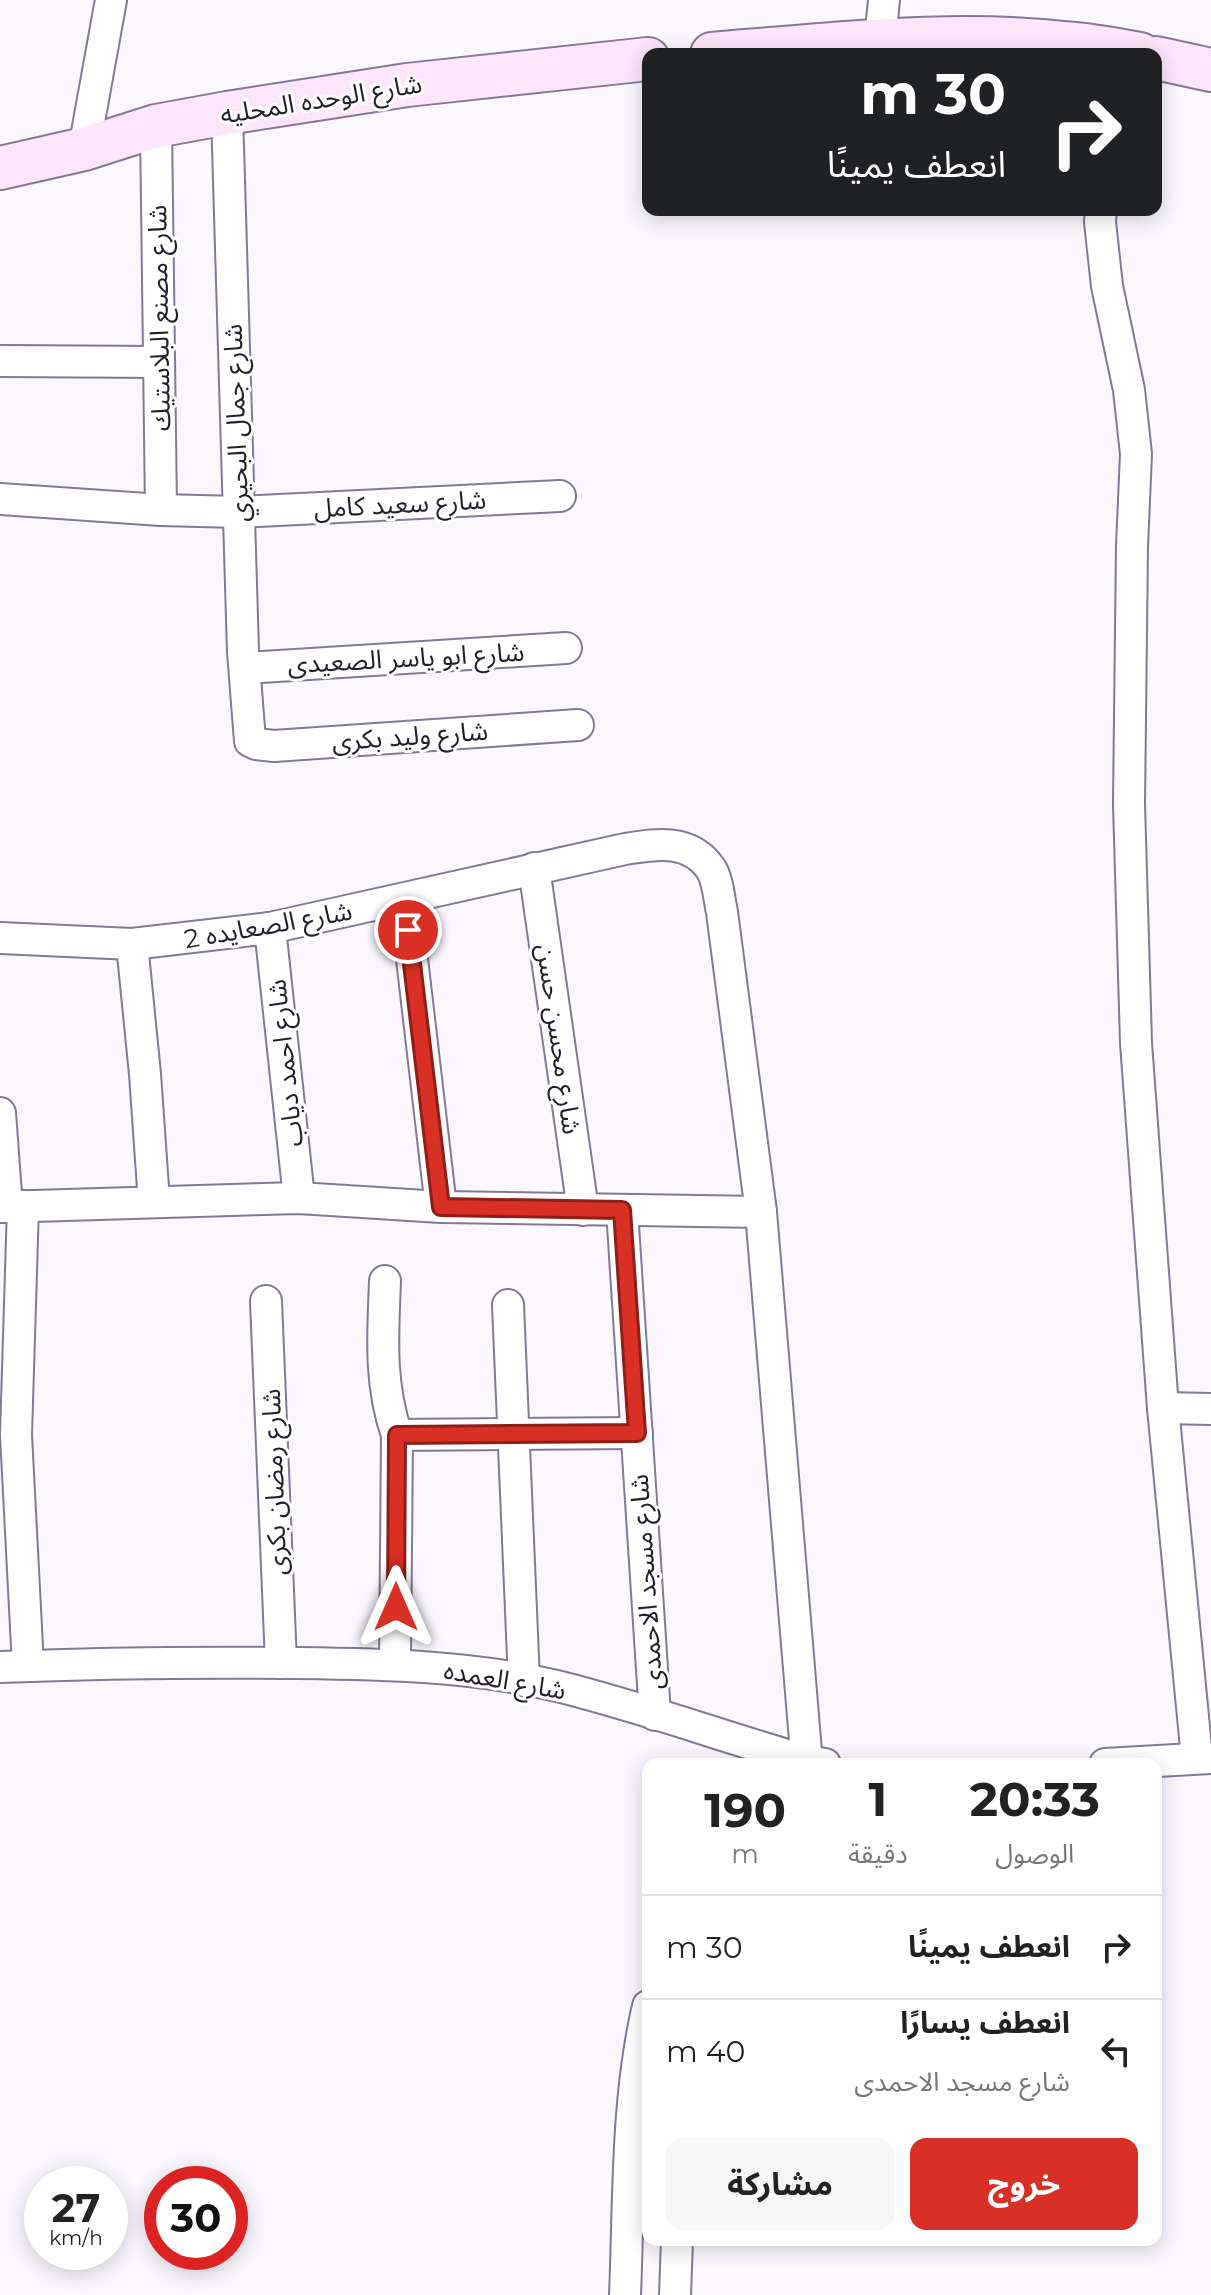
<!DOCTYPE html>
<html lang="ar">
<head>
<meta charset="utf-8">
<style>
  :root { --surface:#fff; --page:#f6f6f6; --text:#222; --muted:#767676; --line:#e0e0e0; --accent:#d93025 }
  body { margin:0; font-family:Montserrat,"Noto Sans Arabic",sans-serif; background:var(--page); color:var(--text); direction:rtl; height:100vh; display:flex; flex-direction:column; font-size:30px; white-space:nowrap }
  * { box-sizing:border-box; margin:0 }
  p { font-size:26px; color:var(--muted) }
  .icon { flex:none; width:44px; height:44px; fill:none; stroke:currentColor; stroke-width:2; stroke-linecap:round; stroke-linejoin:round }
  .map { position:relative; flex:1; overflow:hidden; direction:ltr }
  .drawer { position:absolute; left:642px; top:1758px; width:520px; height:488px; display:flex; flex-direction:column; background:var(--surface); border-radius:16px; box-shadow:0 4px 20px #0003; direction:rtl }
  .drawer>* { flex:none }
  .banner { position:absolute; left:642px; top:48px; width:520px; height:168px; border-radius:16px; box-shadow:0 4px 20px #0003; direction:rtl; background:#202124; color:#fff; overflow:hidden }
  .speed { position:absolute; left:24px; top:2166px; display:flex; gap:16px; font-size:40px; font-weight:700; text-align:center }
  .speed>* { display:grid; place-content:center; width:104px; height:104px; border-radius:50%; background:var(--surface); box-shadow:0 4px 20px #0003; line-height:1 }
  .speed small { font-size:20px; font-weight:400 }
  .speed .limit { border:12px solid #d22; background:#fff; color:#111 }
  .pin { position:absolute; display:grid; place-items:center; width:68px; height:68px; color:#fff; margin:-34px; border:4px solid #fff; border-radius:50%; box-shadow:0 2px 8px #0007 }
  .me { position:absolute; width:88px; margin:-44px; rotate:0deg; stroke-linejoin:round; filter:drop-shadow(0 0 6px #0008) }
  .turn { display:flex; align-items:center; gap:28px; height:168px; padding:0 24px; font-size:36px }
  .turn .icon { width:104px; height:104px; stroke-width:2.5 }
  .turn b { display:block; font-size:56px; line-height:68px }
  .eta { display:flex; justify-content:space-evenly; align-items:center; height:136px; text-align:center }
  .eta b { font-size:48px; font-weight:700; line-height:56px }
  .action { display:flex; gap:16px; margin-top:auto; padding:16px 24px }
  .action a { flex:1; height:92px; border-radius:16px; background:var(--accent); color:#fff; font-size:32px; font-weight:700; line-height:92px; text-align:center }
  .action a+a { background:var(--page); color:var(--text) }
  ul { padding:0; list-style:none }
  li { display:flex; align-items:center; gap:24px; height:104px; padding:0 24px; border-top:2px solid var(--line) }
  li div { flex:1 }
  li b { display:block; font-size:30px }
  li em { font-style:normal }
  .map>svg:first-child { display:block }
</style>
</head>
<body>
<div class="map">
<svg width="1211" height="2295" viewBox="0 0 1211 2295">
  <rect width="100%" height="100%" fill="#faf7fe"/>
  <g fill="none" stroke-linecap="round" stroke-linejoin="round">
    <defs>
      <g id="street">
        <path d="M880,40L884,0"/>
        <path d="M227,113L243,652L250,741L256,744L274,746L578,725"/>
        <path d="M156,126L161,510"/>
        <path d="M84,149L111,0"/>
        <path d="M1101,210L1100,222L1107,286L1129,390L1136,454L1132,546L1129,804L1136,1043L1163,1408L1197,1758"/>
        <path d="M0,361L159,362"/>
        <path d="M0,499L161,510L239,512L560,496"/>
        <path d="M245,668L566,648"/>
        <path d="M534,868L583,1210"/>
        <path d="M405,899L441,1207"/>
        <path d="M270,928L299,1198"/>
        <path d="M0,938L132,944L270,928L625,849C656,844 690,838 711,869C718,880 719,899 722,912L761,1212L807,1764"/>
        <path d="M132,944L145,1074L154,1202"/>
        <path d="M0,1113L7,1207"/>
        <path d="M23,1206L16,1435L28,1666"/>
        <path d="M0,1207L299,1198L441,1207L761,1212"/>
        <path d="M622,1210L655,1715"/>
        <path d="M385,1281C383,1334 379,1383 397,1435L395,1664"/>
        <path d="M266,1301L281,1663"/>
        <path d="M508,1305L524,1681"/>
        <path d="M1163,1408L1211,1409"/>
        <path d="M397,1435L637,1433"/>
        <path d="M0,1667C99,1663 198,1662 298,1663C384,1664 472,1666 557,1686C642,1707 724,1737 807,1761L825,1764"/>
        <path d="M1105,1764L1211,1758"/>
        <path d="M625,2295C629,2199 626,2101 648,2006"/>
        <path d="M675,2295L677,2240"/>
      </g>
      <g id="secondary">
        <path d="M712,54C854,42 999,25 1140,54"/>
        <path d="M1156,58L1211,70"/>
        <path d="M0,168L84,149L156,126L227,113L407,85L648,59"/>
      </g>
    </defs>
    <use href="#street" stroke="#847898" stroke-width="34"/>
    <use href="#secondary" stroke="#847898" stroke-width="46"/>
    <use href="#street" stroke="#fff" stroke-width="30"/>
    <use href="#secondary" stroke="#fde6fb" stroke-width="42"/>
  </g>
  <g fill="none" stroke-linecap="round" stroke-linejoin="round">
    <defs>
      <path id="route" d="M396,1607L397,1435L637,1433L622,1210L441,1207L408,930"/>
    </defs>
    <use href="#route" stroke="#8d1f18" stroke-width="20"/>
    <use href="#route" stroke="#d93025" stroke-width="14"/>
  </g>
  <g text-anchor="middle" stroke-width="6" stroke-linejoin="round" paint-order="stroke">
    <g font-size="26" fill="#231e2b" stroke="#fff">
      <text transform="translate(321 99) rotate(-9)" y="9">شارع الوحده المحليه</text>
      <text transform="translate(159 318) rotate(-91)" y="9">شارع مصنع البلاستيك</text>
      <text transform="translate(236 423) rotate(-92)" y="9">شارع جمال البحيري</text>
      <text transform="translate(400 504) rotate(-3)" y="9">شارع سعيد كامل</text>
      <text transform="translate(406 658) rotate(-3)" y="9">شارع ابو ياسر الصعيدى</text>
      <text transform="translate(410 736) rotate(-4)" y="9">شارع وليد بكرى</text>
      <text transform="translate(268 925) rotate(-10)" y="9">شارع الصعايده 2</text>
      <text transform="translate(559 1039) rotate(82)" y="9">شارع محسن حسن</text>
      <text transform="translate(285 1063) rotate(-96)" y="9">شارع احمد دياب</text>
      <text transform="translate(274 1482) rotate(-92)" y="9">شارع رمضان بكرى</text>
      <text transform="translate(646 1582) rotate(-94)" y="9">شارع مسجد الاحمدى</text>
      <text transform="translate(505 1680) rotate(10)" y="9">شارع العمده</text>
    </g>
  </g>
</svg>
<div class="speed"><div>27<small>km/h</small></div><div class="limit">30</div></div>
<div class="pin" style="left:408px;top:930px;background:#d93025"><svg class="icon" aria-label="arrive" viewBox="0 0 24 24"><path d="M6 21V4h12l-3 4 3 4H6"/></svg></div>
<svg class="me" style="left:396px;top:1607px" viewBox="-20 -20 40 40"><path d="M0-17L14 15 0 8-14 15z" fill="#d93025" stroke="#fff" stroke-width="4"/></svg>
<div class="banner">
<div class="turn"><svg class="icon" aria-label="right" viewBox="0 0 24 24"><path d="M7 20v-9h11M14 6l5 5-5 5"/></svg><div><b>30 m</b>انعطف يمينًا</div></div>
</div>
<section class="drawer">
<div class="eta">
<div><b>20:33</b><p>الوصول</p></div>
<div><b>1</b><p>دقيقة</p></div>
<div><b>190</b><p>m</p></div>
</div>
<ul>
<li><svg class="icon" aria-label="right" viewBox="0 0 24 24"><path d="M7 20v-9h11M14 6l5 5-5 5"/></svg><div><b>انعطف يمينًا</b></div><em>30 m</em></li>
<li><svg class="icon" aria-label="left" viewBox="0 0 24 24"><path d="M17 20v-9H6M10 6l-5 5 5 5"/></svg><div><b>انعطف يسارًا</b><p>شارع مسجد الاحمدى</p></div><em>40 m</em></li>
</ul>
<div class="action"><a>خروج</a><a>مشاركة</a></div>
</section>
</div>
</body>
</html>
